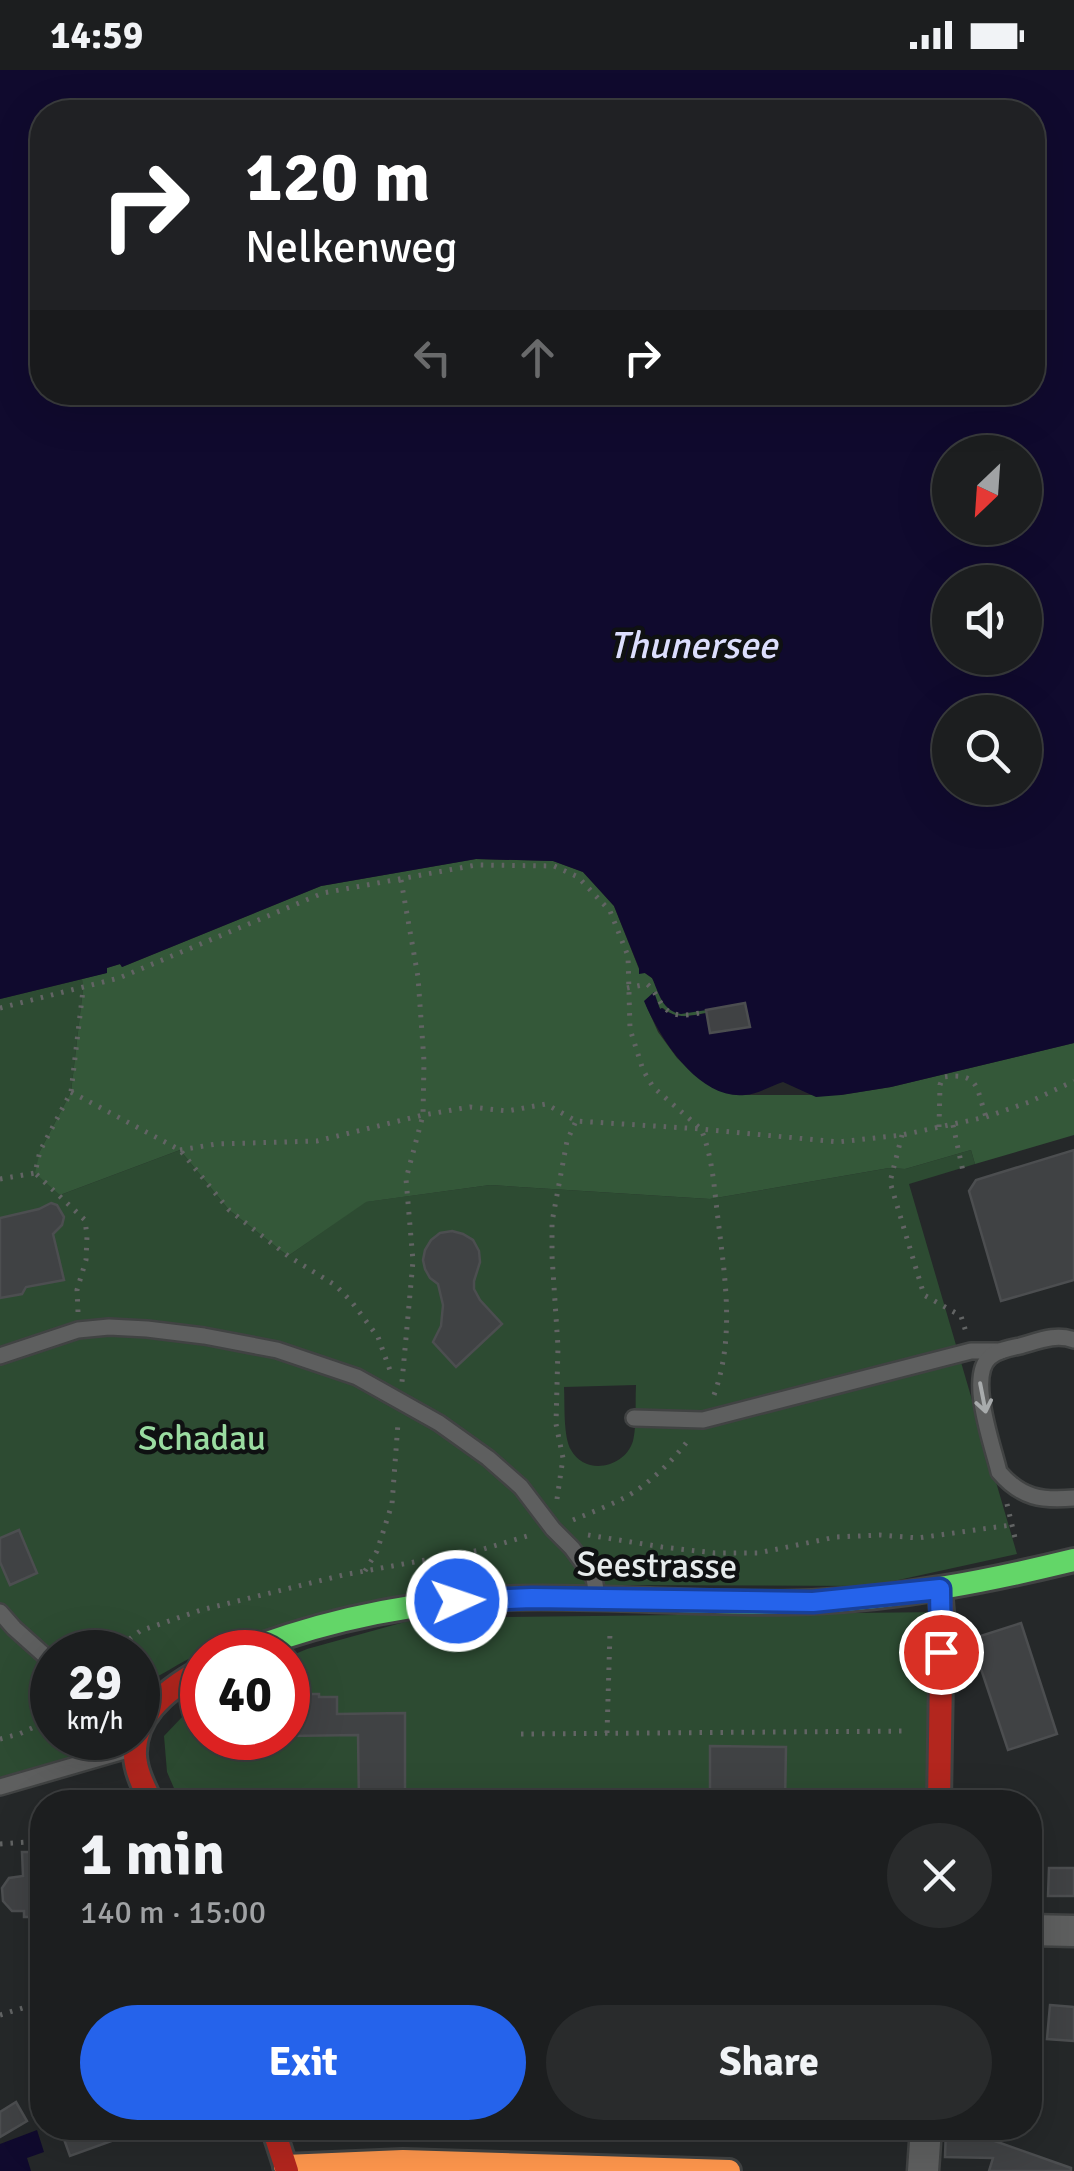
<!DOCTYPE html>
<html lang="en">
<head>
<meta charset="utf-8">
<style>
  :root { --surface:#1c1e1f; --page:#292b2c; --text:#f1f3f6; --muted:#a0a2a4; --line:#3a3c3d; --accent:#2563eb }
  body { margin:0; font-family:Signika,sans-serif; background:var(--page); color:var(--text); height:100vh; display:flex; flex-direction:column; font-size:38px; white-space:nowrap }
  * { box-sizing:border-box; margin:0 }
  p { font-size:32px; color:var(--muted) }
  .icon { flex:none; width:55px; height:55px; fill:none; stroke:currentColor; stroke-width:2; stroke-linecap:round; stroke-linejoin:round }
  .map { position:relative; flex:1; overflow:hidden }
  .details { position:absolute; left:30px; top:1720px; width:1012px; height:350px; display:flex; flex-direction:column; background:var(--surface); border-radius:40px; box-shadow:0 10px 40px #0002,0 0 0 2px var(--line) }
  .details>* { flex:none }
  .top-card { position:absolute; left:30px; top:30px; width:1015px; height:305px; border-radius:40px; box-shadow:0 10px 40px #0002,0 0 0 2px var(--line); background:#202124; color:#fff; overflow:hidden }
  .needle { width:65px; rotate:205deg }
  .fabs { position:absolute; left:932px; top:365px; display:grid; gap:20px }
  .fabs a { display:grid; place-items:center; width:110px; height:110px; border-radius:50%; background:var(--surface); box-shadow:0 10px 40px #0002,0 0 0 2px var(--line); font-size:50px }
  .speed { position:absolute; left:30px; top:1560px; display:flex; gap:20px; font-size:50px; font-weight:700; text-align:center }
  .speed>* { display:grid; place-content:center; width:130px; height:130px; border-radius:50%; background:var(--surface); box-shadow:0 10px 40px #0002,0 0 0 2px var(--line); line-height:1 }
  .speed small { font-size:25px; font-weight:400 }
  .speed .limit { border:15px solid #d22; background:#fff; color:#111 }
  .pin { position:absolute; display:grid; place-items:center; width:85px; height:85px; color:#fff; margin:-42px; border:5px solid #fff; border-radius:50%; box-shadow:0 2px 10px #0007 }
  .me { position:absolute; width:110px; margin:-55px; rotate:87deg; stroke-linejoin:round; filter:drop-shadow(0 0 8px #0008) }
  .turn { display:flex; align-items:center; gap:35px; height:210px; padding:0 50px; font-size:45px }
  .turn .icon { width:130px; height:130px; stroke-width:2.5 }
  .turn b { display:block; font-size:70px; line-height:85px }
  .lanes { display:flex; align-items:center; height:95px; padding:0 50px; background:#0003; justify-content:center; gap:50px; direction:ltr }
  .lanes .off { opacity:.35 }
  .round { display:grid; place-items:center; flex:none; width:105px; height:105px; border-radius:52px; background:var(--page) }
  .headline { display:flex; align-items:center; justify-content:space-between; height:170px; padding:0 50px }
  h1 { font-size:60px; font-weight:700; line-height:75px }
  .cta { display:flex; gap:20px; margin-top:auto; padding:20px 50px }
  .cta a { flex:1; height:115px; border-radius:60px; background:var(--accent); color:#fff; font-size:40px; font-weight:700; line-height:115px; text-align:center }
  .cta a+a { background:var(--page); color:var(--text) }
  .status { display:flex; justify-content:space-between; align-items:center; height:70px; padding:0 50px; background:var(--surface); direction:ltr }
  .status svg { height:28px; fill:currentColor }
  .map>svg:first-child { display:block }
</style>
</head>
<body>
<div class="status"><b>14:59</b><svg viewBox="0 0 49 12"><path d="M0 12V9h3v3zM5 12V6h3v6zM10 12V3h3v9zM15 12V0h3v12zM26 1h20v11H26zM47 4h2v5h-2z"/></svg></div>
<div class="map">
<svg width="1074" height="2101" viewBox="0 0 1074 2101">
  <rect width="100%" height="100%" fill="#252829"/>
  <g fill="#2d4b32" fill-rule="evenodd">
    <path d="M82,909L83,919L71,1022L40,1081L60,1125L180,1080L229,1140L288,1186L365,1132L490,1115L710,1129L889,1098L905,1099L971,1080L975,1094L909,1114L1017,1484L871,1516L610,1515L233,1573C221,1579 211,1580 200,1584C178,1592 160,1608 138,1615V1582H52V1668H107L102,1678L87,1683L0,1707V929ZM636,1315C635,1333 637,1354 633,1371C625,1398 585,1406 571,1380C563,1366 565,1334 564,1317Z"/>
    <path d="M942,1542L939,1732H180L167,1702L164,1666L202,1626V1668H288V1587L307,1579L419,1548Z"/>
  </g>
  <path fill="#345839" d="M476,789L553,791L583,802L614,836L639,899L652,908L655,912L745,933L750,957L710,963L706,943C690,946 677,950 663,938L660,939L656,931L646,935L658,962L677,988L693,1003L726,1023L746,1025H841L891,1017L1074,973V1065L975,1094L971,1080L905,1099L889,1098L710,1129L490,1115L366,1132L288,1186L229,1140L180,1080L60,1125L35,1103L40,1081L71,1022L83,919L82,909L106,903V898L120,894L122,897L321,816Z"/>
  <g fill="#100a2e" fill-rule="evenodd">
    <path d="M0,0H1074V973L891,1017L841,1025L816,1027L783,1012C771,1016 757,1024 745,1025C698,1030 659,967 644,931L654,922L660,939L662,938C677,950 690,946 707,943L711,963L749,957L745,934L681,944C662,941 659,923 652,908L645,903L639,904V898L614,836L583,802L553,791L476,789L321,816L122,897L120,894L107,898V903L0,929ZM42,42H1032V322H42ZM950,382H1025V458H950ZM950,512H1025V588H950ZM950,642H1025V718H950Z"/>
    <path d="M37,2060L44,2082L27,2088L31,2101H0V2074Z"/>
  </g>
  <g fill="#404244" stroke="#4c4e50" stroke-width="2.5">
    <path d="M745,933L750,957L710,963L706,940Z"/>
    <path d="M1074,1080V1210L1001,1231L969,1121L976,1110Z"/>
    <path d="M51,1133L57,1135L64,1147L62,1155L53,1164L64,1210L26,1217L22,1224L0,1228V1148L39,1139Z"/>
    <path d="M452,1161L463,1164L473,1170L479,1181L480,1192L474,1211V1219L480,1230L502,1254L456,1297L433,1272L441,1256L443,1235L438,1214L430,1208L425,1199L423,1190L425,1180L431,1170L440,1163Z"/>
    <path d="M19,1460L37,1503L10,1515L0,1492V1468Z"/>
    <path d="M1021,1553L1057,1664L1008,1680L971,1569Z"/>
    <path d="M288,1624H319V1627H337V1644L405,1643V1732H359L358,1665L288,1666Z"/>
    <path d="M710,1676L786,1677L785,1732H710Z"/>
    <path d="M22,1782H42V1847H24V1841H12L3,1831L2,1818L9,1808L23,1806Z"/>
    <path d="M1049,1798H1074V1826H1048Z"/>
    <path d="M1050,1935L1074,1937V1971L1047,1969Z"/>
    <path d="M16,2032L27,2051L0,2067V2042Z"/>
    <path d="M60,2058H141L142,2060L70,2086Z"/>
    <path d="M946,2058H992V2070L1071,2098V2101H989L993,2088L945,2087Z"/>
  </g>
  <g fill="none" stroke-linecap="round" stroke-linejoin="round">
    <defs>
      <g id="lane">
        <path d="M0,1286L78,1260L109,1257L147,1259L204,1266L277,1280L357,1307L439,1353L488,1388L521,1417L553,1459L572,1478L594,1508L597,1526"/>
        <path d="M634,1348L703,1350L971,1281H1001"/>
        <path d="M1074,1428C1042,1431 1021,1428 999,1402C993,1376 967,1306 990,1287C998,1280 1010,1278 1020,1276C1038,1271 1056,1263 1074,1270"/>
        <path d="M0,1542L14,1558L52,1592"/>
        <path d="M0,1717L131,1679"/>
      </g>
      <g id="street">
        <path d="M1030,1860L1074,1861"/>
        <path d="M923,2101L926,2058"/>
      </g>
      <path id="fast" d="M242,1582C328,1549 416,1531 508,1528C610,1525 711,1536 812,1532C901,1528 988,1511 1074,1490"/>
      <path id="slow" d="M285,2096L403,2091L729,2101"/>
      <g id="jam">
        <path d="M151,1732C144,1717 136,1702 135,1686C133,1644 170,1617 202,1600"/>
        <path d="M939,1732L942,1542L940,1519"/>
        <path d="M273,2058L287,2101"/>
      </g>
    </defs>
    <use href="#lane" stroke="#414343" stroke-width="20"/>
    <use href="#street" stroke="#414343" stroke-width="35"/>
    <use href="#fast" stroke="#414343" stroke-width="28"/>
    <use href="#slow" stroke="#414343" stroke-width="28"/>
    <use href="#jam" stroke="#414343" stroke-width="28"/>
    <g stroke="#626464" stroke-width="5" stroke-dasharray="2.5 8" stroke-linecap="butt">
      <path d="M401,810L418,907L424,991L423,1045L406,1109L413,1191L402,1312"/>
      <path d="M627,918L647,914C655,921 657,928 663,936C674,950 691,944 706,942"/>
      <path d="M0,938L119,908L323,823L476,795L554,796L578,807L610,841L628,886L630,959L643,1000L653,1017L701,1059L838,1072L902,1065L986,1047L1029,1032L1074,1011"/>
      <path d="M71,1022L180,1080L229,1140L288,1186L335,1215L351,1231L378,1267L391,1303"/>
      <path d="M953,1055L964,1106"/>
      <path d="M939,1057L940,1015L943,1007C980,1002 976,1018 986,1047"/>
      <path d="M902,1065L890,1112L924,1225L961,1246L966,1262"/>
      <path d="M180,1080L216,1074L317,1071L423,1045L470,1037L507,1041L546,1034L576,1051L701,1059C713,1088 714,1118 718,1149C725,1209 735,1267 714,1325"/>
      <path d="M0,1109L35,1103"/>
      <path d="M78,1242L77,1220L86,1190L87,1166L85,1150L35,1103L40,1081L71,1022L83,920"/>
      <path d="M557,1429L563,1388L556,1354L558,1277L552,1186V1152L567,1071L576,1051"/>
      <path d="M1007,1434L1016,1472"/>
      <path d="M573,1450C590,1443 608,1436 624,1428C648,1415 673,1391 689,1369"/>
      <path d="M588,1465L662,1477L715,1483H758L836,1467L880,1465L918,1468L1011,1455"/>
      <path d="M365,1501L377,1481L392,1434L398,1353"/>
      <path d="M113,1582L140,1561L201,1540L343,1505L480,1480L534,1464"/>
      <path d="M607,1663L610,1562"/>
      <path d="M521,1664L908,1661"/>
      <path d="M0,1669L19,1664L52,1649"/>
      <path d="M0,1774L42,1771"/>
      <path d="M0,1945L42,1932"/>
    </g>
    <use href="#lane" stroke="#5e5f5f" stroke-width="15"/>
    <use href="#street" stroke="#5e5f5f" stroke-width="30"/>
    <use href="#fast" stroke="#63d668" stroke-width="22"/>
    <use href="#slow" stroke="#ff974d" stroke-width="22"/>
    <use href="#jam" stroke="#b3261e" stroke-width="22"/>
  </g>
  <defs><path id="oneway-shaft" d="M-6 0H5M1.5-3L5.5 0L1.5 3" fill="none" stroke-width="1.6" stroke-linecap="round" stroke-linejoin="round" transform="scale(2.5)"/></defs>
  <use stroke="#a8abac" href="#oneway-shaft" transform="translate(983 1328) rotate(79)"/>
  <g fill="none" stroke-linecap="round" stroke-linejoin="round">
    <defs>
      <path id="route" d="M457,1531L532,1528L813,1532L940,1519L941,1582"/>
    </defs>
    <use href="#route" stroke="#184099" stroke-width="25"/>
    <use href="#route" stroke="#2563eb" stroke-width="18"/>
  </g>
  <g text-anchor="middle" stroke-width="9" stroke-linejoin="round" paint-order="stroke">
    <g font-size="35" fill="#9adca1" stroke="#0f1112">
      <text x="202" y="1380">Schadau</text>
    </g>
    <g font-size="35" fill="#e5eaeb" stroke="#0f1112">
      <text transform="translate(657 1495) rotate(1)" y="12">Seestrasse</text>
    </g>
    <g font-size="38" font-style="italic" fill="#dcdefd" stroke="#0f1112">
      <text x="693" y="588">Thunersee</text>
    </g>
  </g>
</svg>
<div class="fabs">
<a><svg class="needle" viewBox="-14 -14 28 28"><path d="M0-13l5 13h-10z" fill="#e53935"/><path d="M0 13l5-13h-10z" fill="#a0a2a4"/></svg></a>
<a><svg class="icon" aria-label="sound" viewBox="0 0 24 24"><path d="M4 9h4l5-4v14l-5-4H4zM17 9q2 3 0 6"/></svg></a>
<a><svg class="icon" aria-label="search" viewBox="0 0 24 24"><circle cx="10" cy="10" r="6"/><path d="M15 15l6 6"/></svg></a>
</div>
<div class="speed"><div>29<small>km/h</small></div><div class="limit">40</div></div>
<div class="pin" style="left:941px;top:1582px;background:#d93025"><svg class="icon" aria-label="arrive" viewBox="0 0 24 24"><path d="M6 21V4h12l-3 4 3 4H6"/></svg></div>
<svg class="me" style="left:457px;top:1531px" viewBox="-20 -20 40 40"><circle r="17" fill="#2563eb" stroke="#fff" stroke-width="3"/><path d="M0-11L8 9 0 5-8 9z" fill="#fff"/></svg>
<div class="top-card">
<div class="turn"><svg class="icon" aria-label="right" viewBox="0 0 24 24"><path d="M7 20v-9h11M14 6l5 5-5 5"/></svg><div><b>120 m</b>Nelkenweg</div></div>
<div class="lanes"><svg class="icon off" aria-label="left" viewBox="0 0 24 24"><path d="M17 20v-9H6M10 6l-5 5 5 5"/></svg><svg class="icon off" aria-label="ahead" viewBox="0 0 24 24"><path d="M12 20V5M6 11l6-6 6 6"/></svg><svg class="icon" aria-label="right" viewBox="0 0 24 24"><path d="M7 20v-9h11M14 6l5 5-5 5"/></svg></div>
</div>
<section class="details">
<div class="headline"><div><h1>1 min</h1><p>140 m · 15:00</p></div><a class="round"><svg class="icon" aria-label="close" viewBox="0 0 24 24"><path d="M6 6l12 12M18 6L6 18"/></svg></a></div>
<div class="cta"><a>Exit</a><a>Share</a></div>
</section>
</div>
</body>
</html>
